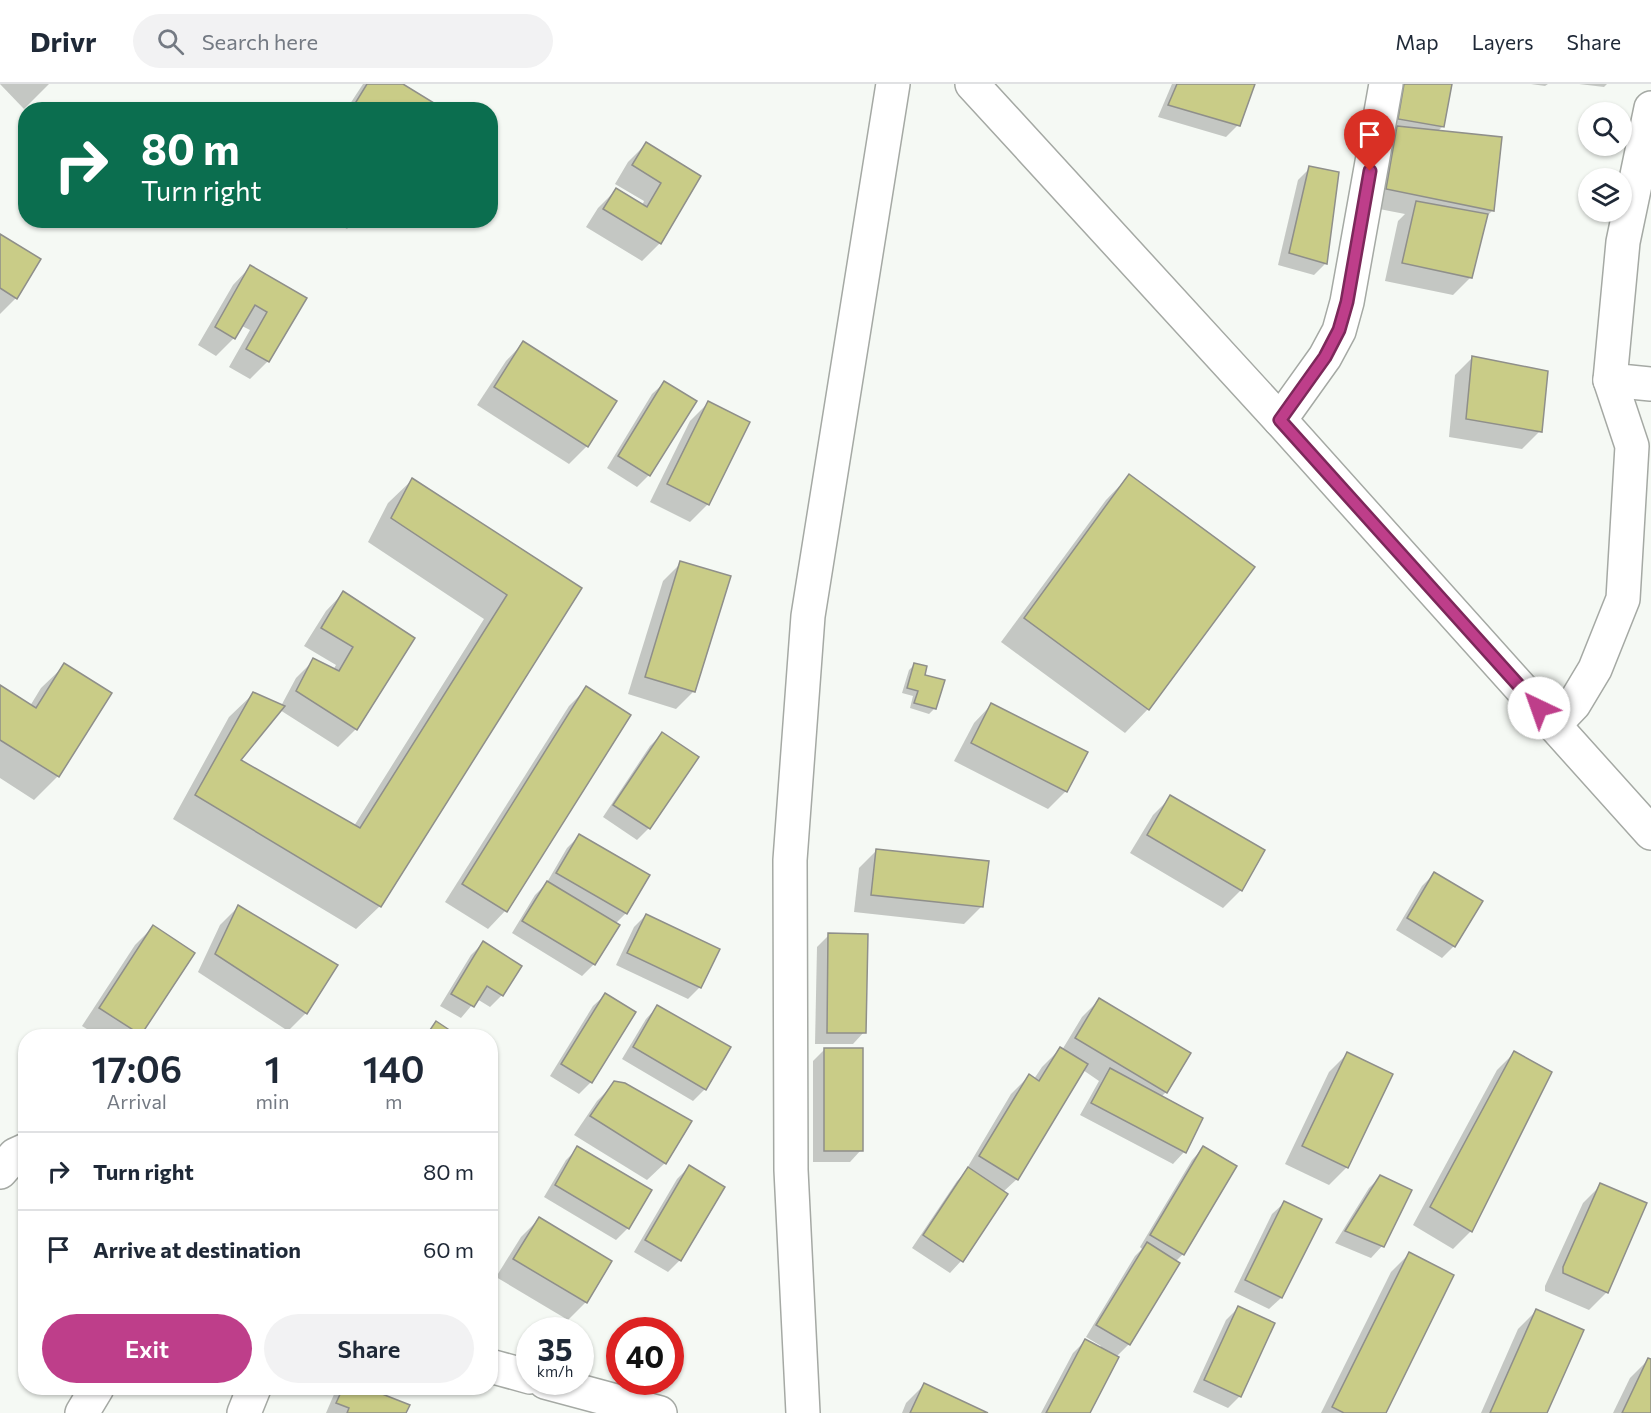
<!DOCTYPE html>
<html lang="en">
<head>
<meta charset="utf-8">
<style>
  :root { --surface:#fff; --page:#f2f2f3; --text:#1f2937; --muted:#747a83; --line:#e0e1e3; --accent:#be3e8a }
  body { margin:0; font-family:Commissioner,sans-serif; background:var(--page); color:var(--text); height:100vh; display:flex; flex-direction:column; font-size:22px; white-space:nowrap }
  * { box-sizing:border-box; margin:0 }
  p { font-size:20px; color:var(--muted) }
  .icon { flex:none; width:33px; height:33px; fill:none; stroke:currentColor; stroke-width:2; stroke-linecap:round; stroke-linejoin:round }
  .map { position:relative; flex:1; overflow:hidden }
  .details { position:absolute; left:18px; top:945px; width:480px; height:366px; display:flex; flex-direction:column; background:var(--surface); border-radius:24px; box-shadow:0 2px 4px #0004 }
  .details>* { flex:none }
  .banner { position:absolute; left:18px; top:18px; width:480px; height:126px; border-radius:24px; box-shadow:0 2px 4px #0004; background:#0b6e4f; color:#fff; overflow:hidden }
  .tools { position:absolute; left:1578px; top:18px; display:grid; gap:12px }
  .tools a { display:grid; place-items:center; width:54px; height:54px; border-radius:50%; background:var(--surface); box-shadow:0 2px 4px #0004; font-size:30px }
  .speed { position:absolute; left:516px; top:1233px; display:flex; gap:12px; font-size:30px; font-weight:700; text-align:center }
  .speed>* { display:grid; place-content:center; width:78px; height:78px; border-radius:50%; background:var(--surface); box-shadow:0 2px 4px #0004; line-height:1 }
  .speed small { font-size:15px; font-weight:400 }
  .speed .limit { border:9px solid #d22; background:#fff; color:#111 }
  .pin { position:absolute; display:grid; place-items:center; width:51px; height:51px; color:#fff; margin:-62px -26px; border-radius:50% 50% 50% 0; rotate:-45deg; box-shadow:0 0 6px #0007 }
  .pin .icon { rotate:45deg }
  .me { position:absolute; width:66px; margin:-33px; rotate:318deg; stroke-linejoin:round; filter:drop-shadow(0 0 4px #0008) }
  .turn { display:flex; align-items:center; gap:21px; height:126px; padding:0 24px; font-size:27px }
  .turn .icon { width:78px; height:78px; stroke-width:2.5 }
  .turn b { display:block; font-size:42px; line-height:51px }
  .eta { display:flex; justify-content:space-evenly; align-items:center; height:102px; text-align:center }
  .eta b { font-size:36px; font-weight:600; line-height:42px }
  .primary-button { display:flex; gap:12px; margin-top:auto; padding:12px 24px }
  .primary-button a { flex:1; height:69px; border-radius:36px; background:var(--accent); color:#fff; font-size:24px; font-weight:600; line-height:69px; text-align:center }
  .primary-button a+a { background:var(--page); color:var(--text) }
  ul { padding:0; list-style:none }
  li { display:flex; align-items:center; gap:18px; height:78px; padding:0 24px; border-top:2px solid var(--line) }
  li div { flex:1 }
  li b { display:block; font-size:22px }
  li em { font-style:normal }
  header { display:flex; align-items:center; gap:36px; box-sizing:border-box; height:84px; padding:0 30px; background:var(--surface); border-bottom:2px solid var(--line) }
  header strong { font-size:28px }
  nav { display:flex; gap:33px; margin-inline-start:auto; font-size:21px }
  .search { width:420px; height:54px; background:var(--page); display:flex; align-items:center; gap:15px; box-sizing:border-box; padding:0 21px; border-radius:33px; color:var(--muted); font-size:22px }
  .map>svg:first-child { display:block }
</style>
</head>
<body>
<header>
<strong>Drivr</strong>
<div class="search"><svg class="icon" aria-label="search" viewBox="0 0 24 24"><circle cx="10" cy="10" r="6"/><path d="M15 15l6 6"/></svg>Search here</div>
<nav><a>Map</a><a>Layers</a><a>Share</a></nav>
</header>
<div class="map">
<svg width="1651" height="1329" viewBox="0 0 1651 1329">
  <rect width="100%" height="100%" fill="#f5f9f4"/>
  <g fill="#0003">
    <path d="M0,0H49L24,25Z"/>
    <path d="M363,0H400L428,26H346Z"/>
    <path d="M1172,0H1254L1238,41L1226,53L1158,33Z"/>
    <path d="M1395,0H1450L1443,42L1437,48L1493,126L1485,134L1471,193L1453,211L1385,197L1398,137L1405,130L1369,123Z"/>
    <path d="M1531,0H1548L1545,2Z"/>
    <path d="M1579,0H1607L1604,3Z"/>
    <path d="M646,60L699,93L660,159L642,177L586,143L598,124L616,106L642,122L644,117L615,100L628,78Z"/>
    <path d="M1310,84L1326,179L1314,191L1278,181L1298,96Z"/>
    <path d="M333,136H355L347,145Z"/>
    <path d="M0,152L16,214L0,230Z"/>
    <path d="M250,183L304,215L268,277L250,295L229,283L250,246L242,242L234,254L216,272L198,261L233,201Z"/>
    <path d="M523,259L587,362L569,380L477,321L506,277Z"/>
    <path d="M1473,273L1540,347L1522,365L1449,353L1455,291Z"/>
    <path d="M664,299L649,391L637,403L607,384L652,310Z"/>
    <path d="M708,319V420L690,438L650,418L690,337Z"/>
    <path d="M1129,392L1148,625L1125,649L1001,558L1106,416Z"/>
    <path d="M412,396L580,504L380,822L356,845L173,735L229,633L253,610L281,622L296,594L314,576L333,586L336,581L304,562L326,527L343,509L412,554L356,645L338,663L280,626L239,677L354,742L484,535L368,458L388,419Z"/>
    <path d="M681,479L694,607L676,625L628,610L663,497Z"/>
    <path d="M915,580L923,592L935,624L929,630L910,624L913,612L902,609L909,586Z"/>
    <path d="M65,581L110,610L58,692L34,716L0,694V603L30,622L41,604Z"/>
    <path d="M587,604L505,827L488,845L445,818L569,622Z"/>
    <path d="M991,621L1066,707L1048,725L954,677L974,639Z"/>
    <path d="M662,650L649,744L637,756L603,733L650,662Z"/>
    <path d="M1171,713L1241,806L1223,824L1130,769L1153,731Z"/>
    <path d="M579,752L648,792L626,829L615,840L618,842L594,880L582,892L512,849L535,811L546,800L567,764Z"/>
    <path d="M877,766L982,822L964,840L854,828L859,784Z"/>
    <path d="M1434,790L1454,862L1442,874L1396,846L1422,802Z"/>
    <path d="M238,823L336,882L306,929L288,947L198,888L220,841Z"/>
    <path d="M646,831L700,903L688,915L616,881L634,843Z"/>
    <path d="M153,843L140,951L138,952H98L82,942L135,861Z"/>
    <path d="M829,851L864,948L853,960H815L817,863Z"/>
    <path d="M483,859L520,882L502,911L490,923L477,915L461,934L440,922L471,871Z"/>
    <path d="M605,911L591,998L579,1010L550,992L593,922Z"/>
    <path d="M1099,916L1166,1008L1161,1013L1184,1068L1173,1080L1080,1031L1099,997L1083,986L1017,1095L1003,1108L1006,1110L961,1177L950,1189L912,1164L957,1097L963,1091L1011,1010L1029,992L1034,995L1042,983L1060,965L1062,966L1082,933Z"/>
    <path d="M657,923L705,1005L693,1017L622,975L646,935Z"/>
    <path d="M436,939L455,951L454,952H423Z"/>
    <path d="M825,965L861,1066L850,1078H813V977Z"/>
    <path d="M1515,968L1471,1147L1453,1165L1413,1141L1497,986Z"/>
    <path d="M1347,970V1083L1329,1101L1285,1080L1329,988Z"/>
    <path d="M615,999L665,1079L647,1096L574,1051L597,1017Z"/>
    <path d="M578,1064L628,1144L616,1156L544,1113L566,1076Z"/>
    <path d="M1203,1064L1183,1170L1176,1177L1178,1179L1129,1260L1116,1273L1088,1329H1041L1073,1269L1085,1257L1100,1264L1101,1262L1086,1253L1135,1172L1142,1165L1140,1163L1192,1076Z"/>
    <path d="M689,1083L680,1176L668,1188L634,1168L677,1095Z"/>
    <path d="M1381,1092L1410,1107L1382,1162L1371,1174L1335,1159L1369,1104Z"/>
    <path d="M1601,1101L1607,1208L1589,1226L1545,1207V1202L1583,1119Z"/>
    <path d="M1284,1119L1281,1214L1269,1225L1234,1208L1272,1130Z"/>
    <path d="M539,1135L586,1218L568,1236L496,1193L521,1153Z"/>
    <path d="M1409,1170L1384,1329H1321L1391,1188Z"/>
    <path d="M1238,1224L1240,1312L1228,1324L1193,1308L1226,1236Z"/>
    <path d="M1536,1227L1545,1329H1481L1518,1245Z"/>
    <path d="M1648,1276L1651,1277V1329H1613L1630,1294Z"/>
    <path d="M924,1301L984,1329H902L906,1319Z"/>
    <path d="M340,1304H363L408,1322L405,1329H326L335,1308Z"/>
  </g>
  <g fill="#c9cc87" stroke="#8f8f8a" stroke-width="1.5">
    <path d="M367,0H403L434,19L430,26H351Z"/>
    <path d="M1177,0H1255L1240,42L1168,21Z"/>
    <path d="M1404,0H1452L1444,43L1398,35Z"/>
    <path d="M1397,42L1502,53L1494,127L1386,105Z"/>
    <path d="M646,58L701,92L661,160L603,125L616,104L647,123L661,99L632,81Z"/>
    <path d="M1309,82L1339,88L1327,180L1289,169Z"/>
    <path d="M1416,117L1488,130L1472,194L1402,179Z"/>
    <path d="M0,150L41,175L17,215L0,204Z"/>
    <path d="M250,181L307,214L269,278L246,265L267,228L255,221L235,255L215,243Z"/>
    <path d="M523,257L617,317L588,363L494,303Z"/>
    <path d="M1472,272L1548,287L1542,348L1466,335Z"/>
    <path d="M664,297L697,317L650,392L618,372Z"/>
    <path d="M708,317L750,338L709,421L667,400Z"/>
    <path d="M1129,390L1255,483L1149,626L1024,534Z"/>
    <path d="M412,394L582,504L381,823L195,711L253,608L285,622L241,676L360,744L507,511L391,434Z"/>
    <path d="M680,477L731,492L695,608L645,593Z"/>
    <path d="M343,507L415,554L357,646L296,607L313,574L339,587L353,563L321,544Z"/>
    <path d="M64,579L112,609L59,693L0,656V601L36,624Z"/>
    <path d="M914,579L927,582L925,591L945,596L936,625L914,619L918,607L907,604Z"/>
    <path d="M586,602L631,631L507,828L462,800Z"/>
    <path d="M991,619L1088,668L1067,708L971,659Z"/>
    <path d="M662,648L699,673L650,745L613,721Z"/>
    <path d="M1170,711L1265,766L1242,807L1147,751Z"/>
    <path d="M579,750L650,791L627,830L556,789Z"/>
    <path d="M876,765L989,777L983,823L871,811Z"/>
    <path d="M1434,788L1483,817L1455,863L1407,834Z"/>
    <path d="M547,797L620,841L595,881L522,837Z"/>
    <path d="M238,821L338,881L307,930L215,870Z"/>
    <path d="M646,830L720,865L701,904L627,869Z"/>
    <path d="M153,841L195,869L141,951L99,924Z"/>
    <path d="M828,849L868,850L866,949H827Z"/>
    <path d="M483,857L522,882L503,912L487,902L474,923L451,910Z"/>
    <path d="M605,909L636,928L592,999L561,980Z"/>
    <path d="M1099,914L1191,969L1167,1009L1075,954Z"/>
    <path d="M657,921L731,963L706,1006L633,963Z"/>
    <path d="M436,937L457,951L456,952H426Z"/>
    <path d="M1060,963L1088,980L1018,1096L979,1072L1029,990L1039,997Z"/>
    <rect x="824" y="964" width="39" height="103"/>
    <path d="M1514,967L1552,988L1472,1148L1430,1123Z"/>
    <path d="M1347,968L1393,990L1348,1084L1302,1062Z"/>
    <path d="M1110,984L1203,1034L1186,1069L1091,1019Z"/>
    <path d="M614,997L625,999L692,1037L666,1080L590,1032Z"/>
    <path d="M577,1062L652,1106L629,1145L555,1101Z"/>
    <path d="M1203,1062L1237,1082L1184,1171L1150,1151Z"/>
    <path d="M689,1081L725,1103L681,1177L645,1156Z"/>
    <path d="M968,1083L1008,1110L963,1178L923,1151Z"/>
    <path d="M1380,1091L1412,1106L1384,1163L1345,1147Z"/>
    <path d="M1600,1099L1647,1119L1608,1209L1563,1189V1183Z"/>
    <path d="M1284,1117L1322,1135L1282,1214L1245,1196Z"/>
    <path d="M539,1133L612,1177L587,1219L513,1175Z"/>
    <path d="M1147,1158L1180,1179L1130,1261L1096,1241Z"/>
    <path d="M1409,1168L1454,1191L1386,1329H1344L1332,1323Z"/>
    <path d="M1238,1222L1275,1239L1241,1313L1204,1296Z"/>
    <path d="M1536,1225L1584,1246L1547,1329H1490Z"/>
    <path d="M1085,1255L1119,1273L1090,1329H1046Z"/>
    <path d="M1648,1274L1651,1275V1329H1622Z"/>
    <path d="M924,1299L988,1329H910Z"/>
    <path d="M343,1304H367L410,1321L406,1329H347L349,1324L336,1319Z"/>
  </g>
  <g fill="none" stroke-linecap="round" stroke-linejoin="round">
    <defs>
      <g id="minor">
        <path d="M972,0L1280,336L1651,749"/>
        <path d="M1651,24L1623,158L1610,296L1651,300"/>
        <path d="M1280,336L1325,273L1339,247L1347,218L1386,0"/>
        <path d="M1554,641L1574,620L1595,585L1623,515L1632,362L1610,296"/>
        <path d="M0,1088L15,1071L26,1066"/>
        <path d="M490,1282L530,1293"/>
        <path d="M545,1298L660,1329"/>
        <path d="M82,1329L97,1304"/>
        <path d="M244,1329L254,1304"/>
        <path d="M803,1329L791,1086L790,776L808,532L893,0"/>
      </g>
    </defs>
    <use href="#minor" stroke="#a5a9a4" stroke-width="36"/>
    <use href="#minor" stroke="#fff" stroke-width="33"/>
  </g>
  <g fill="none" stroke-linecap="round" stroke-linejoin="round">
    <defs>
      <path id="route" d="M1370,87L1347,218L1339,246L1325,273L1280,336L1539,624"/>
    </defs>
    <use href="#route" stroke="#7c285a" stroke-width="15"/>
    <use href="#route" stroke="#be3e8a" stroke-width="10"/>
  </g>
</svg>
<div class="tools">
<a><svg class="icon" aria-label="search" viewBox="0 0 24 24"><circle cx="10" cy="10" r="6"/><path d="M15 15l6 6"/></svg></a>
<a><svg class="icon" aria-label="layers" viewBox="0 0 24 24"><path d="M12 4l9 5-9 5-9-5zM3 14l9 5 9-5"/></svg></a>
</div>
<div class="speed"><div>35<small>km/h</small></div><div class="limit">40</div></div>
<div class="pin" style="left:1370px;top:87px;background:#d93025"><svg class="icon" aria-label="arrive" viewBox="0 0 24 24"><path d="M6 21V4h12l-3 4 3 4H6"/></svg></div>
<svg class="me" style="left:1539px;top:624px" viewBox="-20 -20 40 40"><circle r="19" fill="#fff"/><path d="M0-13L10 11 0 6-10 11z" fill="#be3e8a"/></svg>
<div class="banner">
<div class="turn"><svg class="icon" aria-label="right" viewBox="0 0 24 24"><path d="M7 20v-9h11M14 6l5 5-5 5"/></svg><div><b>80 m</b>Turn right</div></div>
</div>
<section class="details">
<div class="eta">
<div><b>17:06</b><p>Arrival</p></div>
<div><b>1</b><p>min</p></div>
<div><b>140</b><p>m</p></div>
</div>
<ul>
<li><svg class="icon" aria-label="right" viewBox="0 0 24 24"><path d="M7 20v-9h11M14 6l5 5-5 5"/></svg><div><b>Turn right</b></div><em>80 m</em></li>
<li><svg class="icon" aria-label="arrive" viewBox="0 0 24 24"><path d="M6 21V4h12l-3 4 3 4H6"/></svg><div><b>Arrive at destination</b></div><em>60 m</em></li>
</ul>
<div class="primary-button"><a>Exit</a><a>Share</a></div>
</section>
</div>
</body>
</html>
